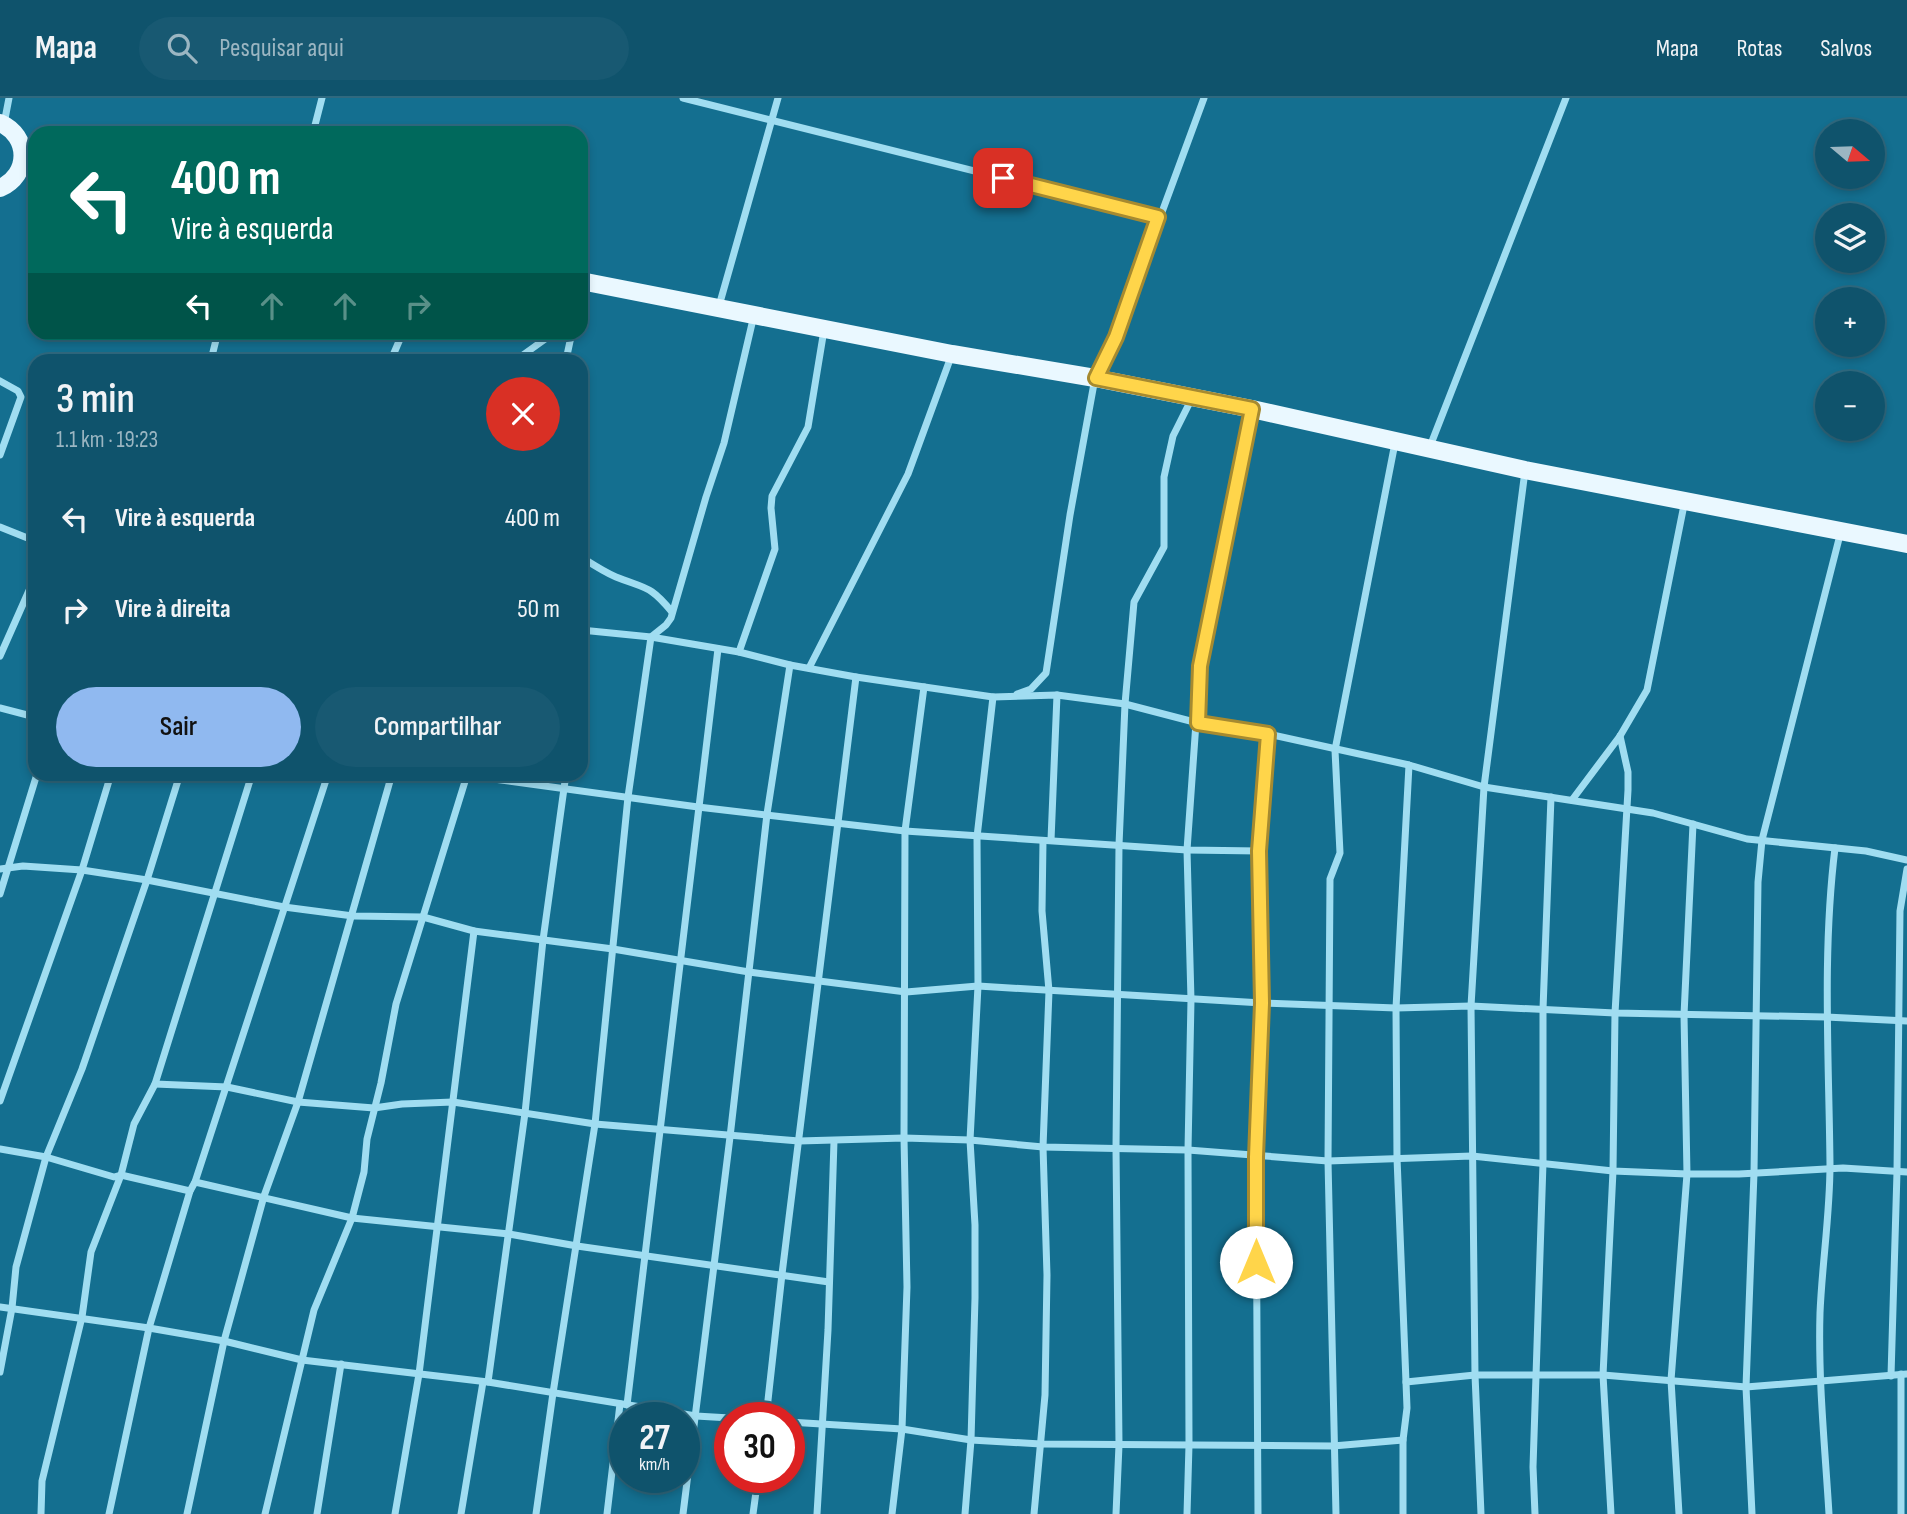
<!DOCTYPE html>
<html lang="pt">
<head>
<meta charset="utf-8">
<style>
  :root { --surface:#0f536c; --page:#185972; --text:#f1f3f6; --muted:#9bb6c2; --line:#2f697f; --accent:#90b9f0 }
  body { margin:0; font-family:"Sofia Sans Condensed",sans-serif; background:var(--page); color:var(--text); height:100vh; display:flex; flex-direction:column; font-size:26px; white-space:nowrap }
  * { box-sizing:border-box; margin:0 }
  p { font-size:23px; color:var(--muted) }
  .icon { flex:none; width:38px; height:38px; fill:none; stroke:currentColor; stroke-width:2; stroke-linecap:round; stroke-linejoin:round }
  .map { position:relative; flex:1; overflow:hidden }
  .panel { position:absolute; left:28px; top:256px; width:560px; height:427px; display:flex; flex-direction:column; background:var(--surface); border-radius:21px; box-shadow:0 4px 10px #0003,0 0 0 2px var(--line) }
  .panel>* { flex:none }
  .hud { position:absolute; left:28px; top:28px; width:560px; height:214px; border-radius:21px; box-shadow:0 4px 10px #0003,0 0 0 2px var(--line); background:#00695c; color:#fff; overflow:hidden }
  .needle { width:46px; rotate:109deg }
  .controls { position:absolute; left:1815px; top:21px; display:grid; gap:14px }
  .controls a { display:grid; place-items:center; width:70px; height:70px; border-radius:50%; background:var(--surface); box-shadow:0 4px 10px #0003,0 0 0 2px var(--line); font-size:35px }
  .speed { position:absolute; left:609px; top:1304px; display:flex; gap:14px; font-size:35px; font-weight:700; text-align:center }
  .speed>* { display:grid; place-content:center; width:91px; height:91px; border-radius:50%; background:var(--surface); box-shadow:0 4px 10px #0003,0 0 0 2px var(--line); line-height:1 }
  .speed small { font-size:18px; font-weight:400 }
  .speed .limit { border:10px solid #d22; background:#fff; color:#111 }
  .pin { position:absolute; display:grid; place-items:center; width:60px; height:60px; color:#fff; margin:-30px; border-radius:14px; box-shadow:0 4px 10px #0006 }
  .me { position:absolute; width:77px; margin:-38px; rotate:0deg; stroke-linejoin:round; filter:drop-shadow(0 0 5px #0008) }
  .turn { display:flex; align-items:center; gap:24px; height:147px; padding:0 28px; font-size:32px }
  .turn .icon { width:91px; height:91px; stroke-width:2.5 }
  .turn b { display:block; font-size:49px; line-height:60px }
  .lanes { display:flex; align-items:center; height:66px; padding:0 28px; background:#0003; justify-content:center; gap:35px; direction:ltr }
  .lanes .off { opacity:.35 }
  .round { display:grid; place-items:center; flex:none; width:74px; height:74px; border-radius:37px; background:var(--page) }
  .head { display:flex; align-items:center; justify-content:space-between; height:119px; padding:0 28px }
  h1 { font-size:42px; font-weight:600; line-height:52px }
  .button { display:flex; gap:14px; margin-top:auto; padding:14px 28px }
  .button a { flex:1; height:80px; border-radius:42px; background:var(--accent); color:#111; font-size:28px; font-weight:600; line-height:80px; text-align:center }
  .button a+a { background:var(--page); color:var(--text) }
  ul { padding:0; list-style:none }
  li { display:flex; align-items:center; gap:21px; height:91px; padding:0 28px }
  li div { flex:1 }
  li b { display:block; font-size:26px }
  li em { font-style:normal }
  header { display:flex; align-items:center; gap:42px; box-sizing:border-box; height:98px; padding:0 35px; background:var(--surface); border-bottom:2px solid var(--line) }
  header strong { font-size:33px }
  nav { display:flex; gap:38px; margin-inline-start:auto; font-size:24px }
  .search { width:490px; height:63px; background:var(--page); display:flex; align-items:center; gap:18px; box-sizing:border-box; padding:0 24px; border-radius:38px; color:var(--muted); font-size:26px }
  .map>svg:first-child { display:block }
</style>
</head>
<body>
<header>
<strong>Mapa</strong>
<div class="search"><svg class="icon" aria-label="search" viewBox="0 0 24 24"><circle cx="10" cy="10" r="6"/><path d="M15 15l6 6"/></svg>Pesquisar aqui</div>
<nav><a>Mapa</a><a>Rotas</a><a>Salvos</a></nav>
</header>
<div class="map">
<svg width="1907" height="1416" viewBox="0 0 1907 1416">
  <rect width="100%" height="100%" fill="#146f90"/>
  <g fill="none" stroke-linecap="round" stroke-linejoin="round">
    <g stroke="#a0ddf1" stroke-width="7">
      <path d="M683,0L1158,119"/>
      <path d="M4,26L9,0"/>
      <path d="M313,35L322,0"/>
      <path d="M581,200L585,184"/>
      <path d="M719,208L778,0"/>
      <path d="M211,262L218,234"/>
      <path d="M391,262L403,234"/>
      <path d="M516,262L555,234"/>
      <path d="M566,262L572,234"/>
      <path d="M0,283L18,293L21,299L0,357"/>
      <path d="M1429,351L1566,0"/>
      <path d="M0,429L35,443"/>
      <path d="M581,459C592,466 604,474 616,479C646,491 650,487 672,514"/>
      <path d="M581,532L651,539L739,554L790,567L856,579L993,599L1057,597L1125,606L1198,625L1268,636L1409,667L1484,689L1653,715L1747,741L1866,753L1907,762"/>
      <path d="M739,554L775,451L771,410L772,398L808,329L824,232"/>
      <path d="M0,558L35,479"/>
      <path d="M809,570L908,376L952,256"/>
      <path d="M1017,596L1031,591L1046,575L1070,417L1095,280L1116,239L1204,0"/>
      <path d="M0,610L35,619"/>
      <path d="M252,676L155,986L227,989L298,1004L374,1010L402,1006L453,1004L595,1026L799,1043L904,1040L970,1042L1043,1049L1188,1052L1328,1063L1472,1058L1613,1073L1687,1076H1739L1843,1070L1907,1074"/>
      <path d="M457,676L698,709L905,733L1187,752L1259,753"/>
      <path d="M1572,702L1620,638L1647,592L1685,402"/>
      <path d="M1051,742L1057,597"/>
      <path d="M0,771L23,768L82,772L147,782L284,809L353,818L423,819L474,833L613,851L749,874L906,894L978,888L1262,905L1396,910L1471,908L1615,915L1826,919L1907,923"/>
      <path d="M0,796L37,676"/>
      <path d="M0,1003L82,772L111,676"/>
      <path d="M0,1051L46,1059L114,1079L121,1077L190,1093"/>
      <path d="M195,1084L352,1120L509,1136L577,1148L829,1184"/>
      <path d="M0,1209L149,1230L224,1243L302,1262L488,1284L696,1318L730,1320"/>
      <path d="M0,1274L12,1210L16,1169L46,1059L82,971L147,782L180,676"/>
      <path d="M1891,1278L1897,1074L1900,813L1907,771"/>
      <path d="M488,1284L525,1015L543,842L566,676"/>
      <path d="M1406,1284L1397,1060L1396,910L1409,667"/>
      <path d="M627,1307L718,551"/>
      <path d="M766,1320L782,1176L856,579"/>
      <path d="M789,1324L902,1331L971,1342L1041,1346L1333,1348L1403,1342L1407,1310L1406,1284L1475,1277H1603L1746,1289L1907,1276"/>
      <path d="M1403,1342V1416"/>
      <path d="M41,1416L42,1383L82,1219L91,1154L121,1077L134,1026L155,986"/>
      <path d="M109,1416L149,1230L190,1093L195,1084L328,676"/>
      <path d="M187,1416L224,1243L264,1098L298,1004L392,676"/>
      <path d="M265,1416L314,1212L352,1120L364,1074L367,1041L381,985L396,906L467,677"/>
      <path d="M317,1416L341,1266"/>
      <path d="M395,1416L419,1276L474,833"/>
      <path d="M461,1416L483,1284"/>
      <path d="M536,1416L553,1295L595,1026L628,699L651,539L666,527L671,520L706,399L724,345L754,217"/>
      <path d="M607,1416L620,1306"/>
      <path d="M683,1416L730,1039L767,716L790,567"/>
      <path d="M753,1416L758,1379"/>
      <path d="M817,1416L828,1232L834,1043"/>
      <path d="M892,1416L902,1331L907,1189L904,1040L905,733L924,589"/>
      <path d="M965,1416L971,1342L975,1200V1127L970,1042L978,888L977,739L993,599"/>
      <path d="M1034,1416L1045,1297L1047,1177L1043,1049L1049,893L1042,813L1043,743"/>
      <path d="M1116,1416L1119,1347L1116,1050L1119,747L1125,606L1134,504L1164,449V379L1173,338L1192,300"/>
      <path d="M1187,1416L1189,1347L1188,1052L1191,902L1187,752L1200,568L1252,311"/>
      <path d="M1258,1416L1256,1059L1262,905L1259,753L1268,636"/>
      <path d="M1336,1416L1328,1063L1330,781L1340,755L1335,652L1395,345"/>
      <path d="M1481,1416L1475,1277L1471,908L1484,689L1525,373"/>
      <path d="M1535,1416L1533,1369L1543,1065V911L1551,699"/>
      <path d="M1611,1416L1603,1277L1613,1073L1615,915L1628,692V674L1620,638"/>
      <path d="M1679,1416L1671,1282L1687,1076L1684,917L1693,726"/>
      <path d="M1752,1416L1746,1289L1754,1075L1758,784L1762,742L1841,433"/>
      <path d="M1829,1416C1825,1349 1818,1282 1820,1215C1822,1166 1830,1116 1830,1067C1829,961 1822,856 1835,750"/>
      <path d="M1901,1416V1276"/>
    </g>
    <g stroke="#eaf8ff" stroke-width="18">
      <path d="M0,25C30,38 30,77 0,90"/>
      <path d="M581,183L952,256L1095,280L1252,311L1525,372L1907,446"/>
    </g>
  </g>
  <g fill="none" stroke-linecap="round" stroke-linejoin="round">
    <defs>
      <path id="route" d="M1003,80L1158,119L1116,239L1096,280L1252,311L1200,568L1198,625L1268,636L1259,753L1262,905L1256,1059V1164"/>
    </defs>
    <use href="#route" stroke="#a68a30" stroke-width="18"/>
    <use href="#route" stroke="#ffd54a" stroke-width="12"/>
  </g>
</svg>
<div class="controls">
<a><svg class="needle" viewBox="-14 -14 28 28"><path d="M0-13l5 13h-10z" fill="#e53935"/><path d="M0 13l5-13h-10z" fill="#9bb6c2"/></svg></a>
<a><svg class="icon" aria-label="layers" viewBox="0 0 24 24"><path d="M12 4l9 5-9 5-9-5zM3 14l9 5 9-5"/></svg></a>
<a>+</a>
<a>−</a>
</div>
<div class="speed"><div>27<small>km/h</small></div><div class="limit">30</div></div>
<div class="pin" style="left:1003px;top:80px;background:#d93025"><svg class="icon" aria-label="arrive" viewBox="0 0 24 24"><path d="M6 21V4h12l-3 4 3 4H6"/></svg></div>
<svg class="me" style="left:1256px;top:1164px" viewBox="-20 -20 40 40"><circle r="19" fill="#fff"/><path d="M0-13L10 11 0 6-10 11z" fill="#ffd54a"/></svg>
<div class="hud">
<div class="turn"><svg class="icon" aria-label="left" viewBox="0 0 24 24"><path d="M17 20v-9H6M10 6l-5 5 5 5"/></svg><div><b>400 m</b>Vire à esquerda</div></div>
<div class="lanes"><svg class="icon" aria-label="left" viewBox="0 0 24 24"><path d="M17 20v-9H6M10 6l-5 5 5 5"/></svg><svg class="icon off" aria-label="ahead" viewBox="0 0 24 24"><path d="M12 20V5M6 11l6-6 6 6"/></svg><svg class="icon off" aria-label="ahead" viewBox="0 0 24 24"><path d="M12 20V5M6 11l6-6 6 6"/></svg><svg class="icon off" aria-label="right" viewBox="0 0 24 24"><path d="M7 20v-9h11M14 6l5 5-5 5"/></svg></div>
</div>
<section class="panel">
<div class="head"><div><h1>3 min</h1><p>1.1 km · 19:23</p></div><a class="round" style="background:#d93025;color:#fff"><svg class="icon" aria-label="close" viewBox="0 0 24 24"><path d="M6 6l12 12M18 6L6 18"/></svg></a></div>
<ul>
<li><svg class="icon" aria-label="left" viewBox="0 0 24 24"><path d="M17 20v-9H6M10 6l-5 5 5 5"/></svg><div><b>Vire à esquerda</b></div><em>400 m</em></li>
<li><svg class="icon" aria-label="right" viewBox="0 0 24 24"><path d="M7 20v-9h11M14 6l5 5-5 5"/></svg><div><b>Vire à direita</b></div><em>50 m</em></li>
</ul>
<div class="button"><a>Sair</a><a>Compartilhar</a></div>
</section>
</div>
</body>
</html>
